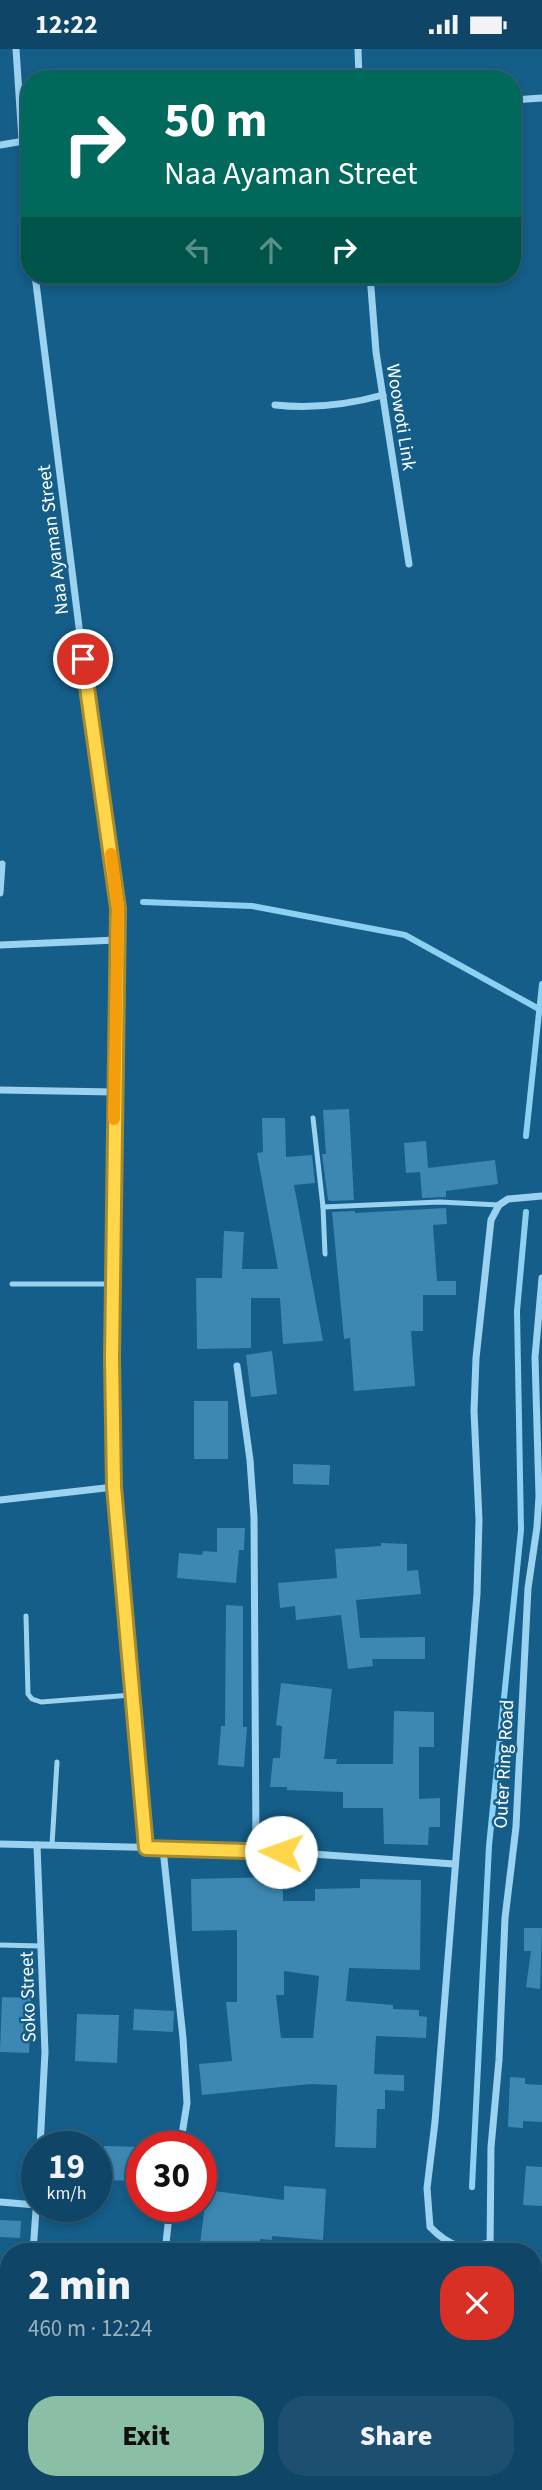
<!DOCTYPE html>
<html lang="en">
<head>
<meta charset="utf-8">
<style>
  :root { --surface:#0f4667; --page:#1d5070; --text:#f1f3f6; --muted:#9bb1c0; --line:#2f5e7b; --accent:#8abfa5 }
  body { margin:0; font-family:"Source Sans 3",sans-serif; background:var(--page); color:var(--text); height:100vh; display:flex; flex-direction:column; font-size:26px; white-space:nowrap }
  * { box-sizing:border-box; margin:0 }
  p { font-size:23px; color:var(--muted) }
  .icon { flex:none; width:38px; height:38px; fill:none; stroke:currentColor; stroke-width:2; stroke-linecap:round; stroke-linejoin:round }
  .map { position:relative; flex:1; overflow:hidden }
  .details { position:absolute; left:0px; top:2194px; width:542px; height:247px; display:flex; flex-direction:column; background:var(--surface); border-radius:28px 28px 0 0; box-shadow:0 4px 10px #0003,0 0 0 2px var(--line) }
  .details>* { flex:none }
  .hud { position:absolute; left:21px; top:21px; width:500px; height:214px; border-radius:28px; box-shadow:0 4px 10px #0003,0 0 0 2px var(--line); background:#00695c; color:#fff; overflow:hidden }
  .speed { position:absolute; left:21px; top:2082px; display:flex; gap:14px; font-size:35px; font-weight:700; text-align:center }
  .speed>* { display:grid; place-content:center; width:91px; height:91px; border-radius:50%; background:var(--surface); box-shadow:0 4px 10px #0003,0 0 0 2px var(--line); line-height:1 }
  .speed small { font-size:18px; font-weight:400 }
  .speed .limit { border:10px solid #d22; background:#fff; color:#111 }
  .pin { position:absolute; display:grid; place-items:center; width:60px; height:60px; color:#fff; margin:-30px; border:4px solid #fff; border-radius:50%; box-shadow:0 2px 7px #0007 }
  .me { position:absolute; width:77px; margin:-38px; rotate:273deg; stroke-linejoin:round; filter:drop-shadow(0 0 5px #0008) }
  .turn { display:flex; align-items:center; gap:24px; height:147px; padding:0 28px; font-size:32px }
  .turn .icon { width:91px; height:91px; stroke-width:2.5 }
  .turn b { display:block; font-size:49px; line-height:60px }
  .lanes { display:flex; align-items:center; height:66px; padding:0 28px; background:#0003; justify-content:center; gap:35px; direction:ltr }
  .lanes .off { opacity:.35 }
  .round { display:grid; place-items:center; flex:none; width:74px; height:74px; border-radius:28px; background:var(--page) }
  .overview { display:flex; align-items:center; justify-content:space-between; height:119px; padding:0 28px }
  h1 { font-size:42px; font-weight:800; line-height:52px }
  .cta { display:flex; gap:14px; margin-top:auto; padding:14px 28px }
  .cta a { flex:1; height:80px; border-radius:28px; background:var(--accent); color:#111; font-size:28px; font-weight:800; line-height:80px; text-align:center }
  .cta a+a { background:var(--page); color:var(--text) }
  .status { display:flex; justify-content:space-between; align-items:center; height:49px; padding:0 35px; background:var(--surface); direction:ltr }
  .status svg { height:19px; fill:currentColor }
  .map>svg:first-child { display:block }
</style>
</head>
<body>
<div class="status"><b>12:22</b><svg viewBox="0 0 49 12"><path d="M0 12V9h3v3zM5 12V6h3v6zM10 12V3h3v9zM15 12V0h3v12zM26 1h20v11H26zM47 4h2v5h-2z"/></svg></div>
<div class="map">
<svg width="542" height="2441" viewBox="0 0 542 2441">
  <rect width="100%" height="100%" fill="#145e89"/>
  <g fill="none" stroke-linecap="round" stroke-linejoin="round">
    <g stroke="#8cd0f2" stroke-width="6">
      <path d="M143,853L252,857L405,886L539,960"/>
      <path d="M526,1087L542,935"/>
      <path d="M472,2138L489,1797L521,1481L517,1262L526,1163"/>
      <path d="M443,2441L444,2432"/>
    </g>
  </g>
  <g fill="#3d88b2" fill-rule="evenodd">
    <path d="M349,1060L354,1151L331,1152L328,1151L322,1105H326L323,1061Z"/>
    <path d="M262,1069H285L286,1108L312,1106L315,1134L294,1136L323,1292L283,1295L280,1249H251V1299L197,1300L196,1229H222L224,1182L244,1183L242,1220H278L257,1104L263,1103Z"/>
    <path d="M426,1092L428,1119L495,1111L498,1135L446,1142V1148L422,1149L420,1123L406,1124L404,1094Z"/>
    <path d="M446,1159L447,1175L433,1176L437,1232H456V1246H423V1282H411L415,1337L354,1342L350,1289L344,1290L332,1163L355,1162V1164Z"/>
    <path d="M272,1302L277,1345L251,1348L246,1306Z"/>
    <rect x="194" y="1352" width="34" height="58"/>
    <path d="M293,1415L330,1416L329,1436L293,1435Z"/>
    <path d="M217,1479H245L244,1501H239L236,1534L177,1529L179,1504L202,1506L203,1502L217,1503Z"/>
    <path d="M381,1494L407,1495V1522L418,1521L421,1545L356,1551L360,1589L425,1588V1610H372L373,1617L348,1620L341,1566L296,1571L295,1557L280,1559L278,1534L337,1529L335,1500L381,1497Z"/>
    <path d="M226,1556L243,1557V1678H247L244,1718L218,1716L221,1677H225Z"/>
    <path d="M281,1634L332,1640L324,1710H337L336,1715H393L394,1662L434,1663V1698H419V1750L440,1749V1778H429L428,1796L384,1795L383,1759H343V1743L287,1741V1738H270L273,1709H280L282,1677L276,1676Z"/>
    <path d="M283,1828V1852H315V1840L360,1839V1830L421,1831L420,1921L349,1919L346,1952L393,1956V1960L419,1961V1967L427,1968L426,1989L376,1987L374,2025L404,2026V2042L385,2041V2060H377L376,2099L335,2098L337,2036L311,2035L202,2046L199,2015L232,2012L226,1953H237V1881L192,1882L191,1830ZM284,1922L319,1927L313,1989H281L276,1946H284Z"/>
    <path d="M524,1879H542L540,1940L526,1938L531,1902H524Z"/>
    <path d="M2,1948L31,1949L29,2004L0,2003Z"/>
    <path d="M134,1960L174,1962L173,1983L133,1981Z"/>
    <path d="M77,1965L119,1966L117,2014L75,2012Z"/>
    <path d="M510,2028L525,2029V2035L542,2036V2073L523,2072V2079L508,2078Z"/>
    <path d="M104,2097L142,2098V2132L103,2131Z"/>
    <path d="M526,2117L542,2118V2157L523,2156Z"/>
    <path d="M284,2137L326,2140L323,2191L272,2187V2191L260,2190L259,2203H199L206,2148L214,2149V2142L284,2151Z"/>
    <path d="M0,2171L21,2172L20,2189L0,2188Z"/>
  </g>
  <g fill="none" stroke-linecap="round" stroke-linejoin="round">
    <g stroke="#9ad2ef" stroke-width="5">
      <path d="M313,1069L323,1158L440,1153L499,1156"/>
      <path d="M323,1158L325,1205"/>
      <path d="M12,1235H112"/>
      <path d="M26,1567L28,1645L32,1650L41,1653L132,1646"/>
      <path d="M52,1796L57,1713"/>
      <path d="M0,1896L41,1897"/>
    </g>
    <g stroke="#9ad2ef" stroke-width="7">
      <path d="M16,0L22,91L30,167"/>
      <path d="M358,0L359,30"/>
      <path d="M513,51L542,49"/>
      <path d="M0,96L30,91"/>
      <path d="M35,226L83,610L118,859L112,1309L114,1438L146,1799"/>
      <path d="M370,226L376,303L409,515"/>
      <path d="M275,356C312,360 347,356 383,346"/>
      <path d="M0,844L2,815"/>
      <path d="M0,896L117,891"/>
      <path d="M0,1041L114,1043"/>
      <path d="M237,1317L250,1411L254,1468L256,1801"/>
      <path d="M0,1451L114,1438"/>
      <path d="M0,1795L256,1801L454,1815"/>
      <path d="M37,1796L45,2003L40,2098"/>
      <path d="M163,1800L183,1989L187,2054L180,2098"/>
      <path d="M0,2153L36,2156"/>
      <path d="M490,2194C461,2200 451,2199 430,2178L427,2139L435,2073L477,1545L479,1471L474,1362L476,1309L491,1171L499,1156L508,1150L542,1147"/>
      <path d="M33,2203L37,2147"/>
      <path d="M165,2203L170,2158"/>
      <path d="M490,2203L491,2098L499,2011L505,1869L516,1778L528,1539L537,1478L539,1447L535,1308L542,1229"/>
      <path d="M23,2441V2432"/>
      <path d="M476,2441V2432"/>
    </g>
  </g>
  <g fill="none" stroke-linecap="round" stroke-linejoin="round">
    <defs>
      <path id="route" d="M83,610L118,859L112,1309L114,1438L146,1799L281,1803"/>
    </defs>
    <use href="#route" stroke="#a68a30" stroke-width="18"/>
    <use href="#route" stroke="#ffd54a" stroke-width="12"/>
    <path stroke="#f59e0b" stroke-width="12" d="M111,805L118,859L114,1070"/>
  </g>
  <g text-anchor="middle" stroke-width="5" stroke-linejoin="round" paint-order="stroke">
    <g font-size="19" fill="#fff" stroke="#145e89">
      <text transform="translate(402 368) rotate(81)" y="7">Woowoti Link</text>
      <text transform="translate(52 491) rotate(-97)" y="7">Naa Ayaman Street</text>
      <text transform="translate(503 1715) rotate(-87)" y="7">Outer Ring Road</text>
      <text transform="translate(27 1948) rotate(-92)" y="7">Soko Street</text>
    </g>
  </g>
</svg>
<div class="speed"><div>19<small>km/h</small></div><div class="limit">30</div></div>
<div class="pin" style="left:83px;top:610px;background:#d93025"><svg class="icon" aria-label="arrive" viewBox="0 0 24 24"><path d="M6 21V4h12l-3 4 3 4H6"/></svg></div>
<svg class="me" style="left:281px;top:1803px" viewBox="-20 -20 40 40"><circle r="19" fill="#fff"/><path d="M0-13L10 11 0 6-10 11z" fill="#ffd54a"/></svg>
<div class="hud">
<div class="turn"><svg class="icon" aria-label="right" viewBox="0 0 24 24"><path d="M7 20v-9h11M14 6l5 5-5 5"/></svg><div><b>50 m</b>Naa Ayaman Street</div></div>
<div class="lanes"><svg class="icon off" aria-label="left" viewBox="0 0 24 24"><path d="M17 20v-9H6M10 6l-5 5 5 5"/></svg><svg class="icon off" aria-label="ahead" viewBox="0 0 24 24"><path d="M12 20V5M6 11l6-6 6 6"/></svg><svg class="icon" aria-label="right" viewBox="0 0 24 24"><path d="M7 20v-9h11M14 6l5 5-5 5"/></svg></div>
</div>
<section class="details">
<div class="overview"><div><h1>2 min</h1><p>460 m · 12:24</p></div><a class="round" style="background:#d93025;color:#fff"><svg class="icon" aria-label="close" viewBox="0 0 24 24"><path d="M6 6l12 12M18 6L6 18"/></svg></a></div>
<div class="cta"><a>Exit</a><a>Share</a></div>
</section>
</div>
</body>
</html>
